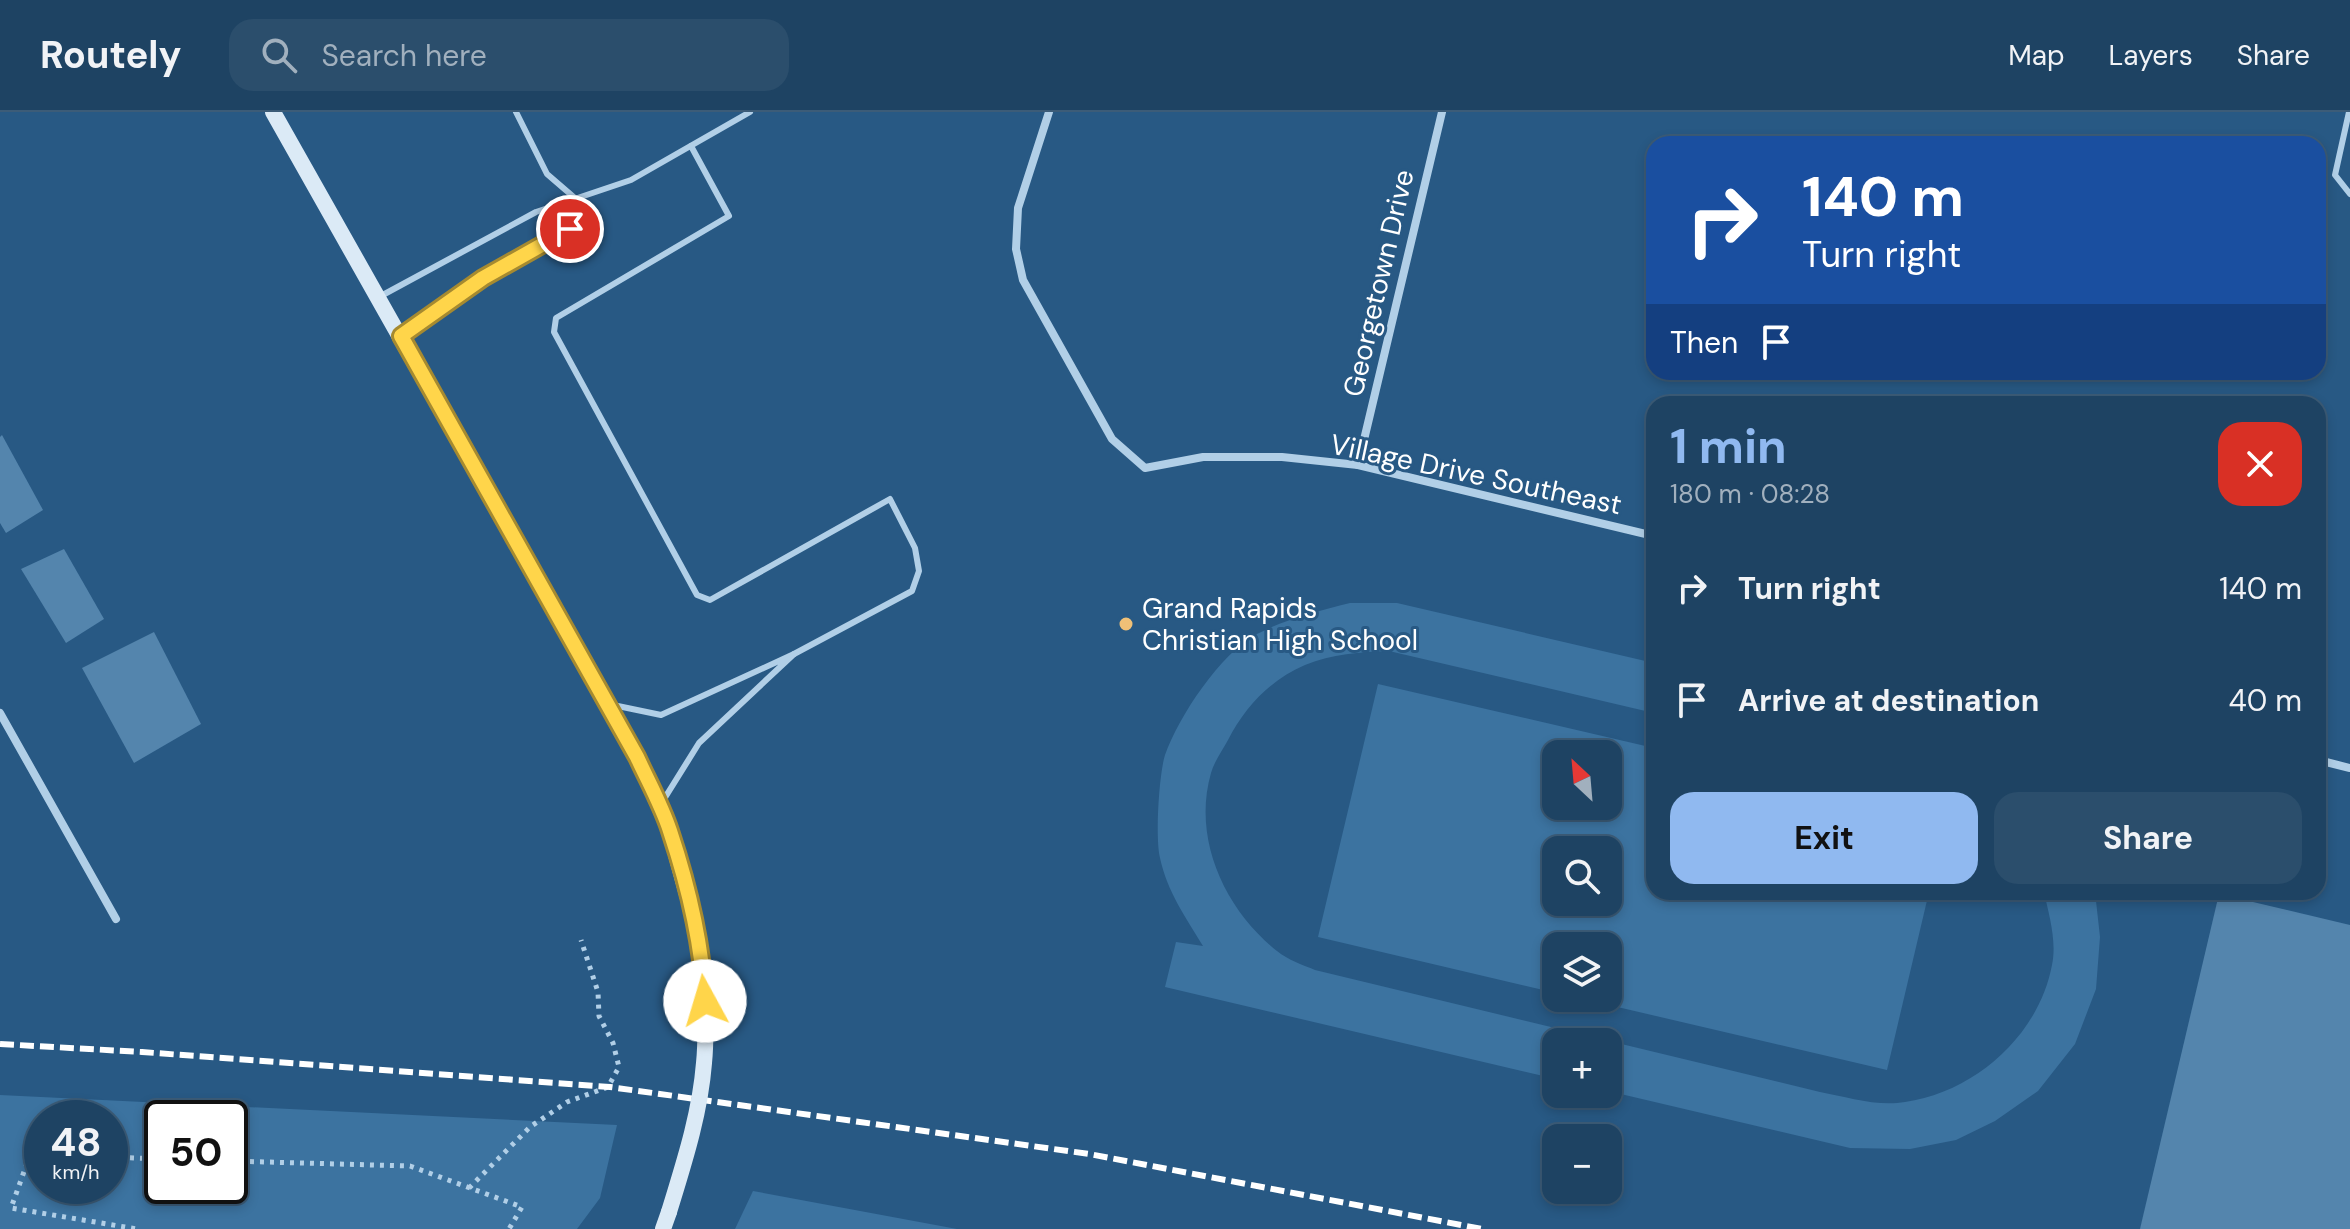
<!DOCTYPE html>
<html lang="en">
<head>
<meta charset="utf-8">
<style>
  :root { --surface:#1e4363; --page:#2b4e6c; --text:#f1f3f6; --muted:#a1b0be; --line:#3c5c78; --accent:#90b9f0 }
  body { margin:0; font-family:"DM Sans",sans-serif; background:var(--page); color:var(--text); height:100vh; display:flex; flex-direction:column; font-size:30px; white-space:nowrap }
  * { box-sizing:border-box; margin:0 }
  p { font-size:26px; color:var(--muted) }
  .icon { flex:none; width:44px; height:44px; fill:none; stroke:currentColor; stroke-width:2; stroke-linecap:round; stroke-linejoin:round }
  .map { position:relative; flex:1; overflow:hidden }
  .drawer { position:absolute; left:1646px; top:284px; width:680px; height:504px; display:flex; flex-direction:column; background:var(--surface); border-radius:24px; box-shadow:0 4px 12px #0003,0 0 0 2px var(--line) }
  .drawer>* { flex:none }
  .banner { position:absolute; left:1646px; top:24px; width:680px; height:244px; border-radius:24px; box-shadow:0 4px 12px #0003,0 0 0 2px var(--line); background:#1a4fa0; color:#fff; overflow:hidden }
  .needle { width:52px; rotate:334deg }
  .buttons { position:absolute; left:1542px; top:628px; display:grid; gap:16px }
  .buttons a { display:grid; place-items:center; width:80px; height:80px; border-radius:16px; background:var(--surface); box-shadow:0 4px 12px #0003,0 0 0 2px var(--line); font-size:40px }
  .speed { position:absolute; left:24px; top:988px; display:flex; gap:16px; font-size:40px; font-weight:700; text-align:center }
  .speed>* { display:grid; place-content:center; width:104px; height:104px; border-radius:50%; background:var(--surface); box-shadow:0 4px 12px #0003,0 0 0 2px var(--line); line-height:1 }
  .speed small { font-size:20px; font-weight:400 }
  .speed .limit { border:4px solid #111; border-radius:12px; background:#fff; color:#111 }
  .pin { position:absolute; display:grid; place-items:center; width:68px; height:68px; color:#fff; margin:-34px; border:4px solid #fff; border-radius:50%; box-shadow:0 2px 8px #0007 }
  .me { position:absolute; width:88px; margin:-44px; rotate:354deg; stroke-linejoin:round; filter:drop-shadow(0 0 6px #0008) }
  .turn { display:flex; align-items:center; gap:28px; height:168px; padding:0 24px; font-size:36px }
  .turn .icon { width:104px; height:104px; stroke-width:2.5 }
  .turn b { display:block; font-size:56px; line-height:68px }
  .then { display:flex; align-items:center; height:76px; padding:0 24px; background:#0003; gap:16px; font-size:30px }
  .round { display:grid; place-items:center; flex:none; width:84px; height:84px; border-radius:24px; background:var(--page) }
  .overview { display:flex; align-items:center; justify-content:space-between; height:136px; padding:0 24px }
  h1 { font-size:48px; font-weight:700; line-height:60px; color:var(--accent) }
  .primary-button { display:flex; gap:16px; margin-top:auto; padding:16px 24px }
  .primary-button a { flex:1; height:92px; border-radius:24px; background:var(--accent); color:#111; font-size:32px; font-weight:700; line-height:92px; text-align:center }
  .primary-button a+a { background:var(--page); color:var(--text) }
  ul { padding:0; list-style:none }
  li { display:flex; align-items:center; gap:24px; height:112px; padding:0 24px }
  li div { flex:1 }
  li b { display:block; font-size:30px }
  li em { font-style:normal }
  header { display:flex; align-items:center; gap:48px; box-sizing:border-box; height:112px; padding:0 40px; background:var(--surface); border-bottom:2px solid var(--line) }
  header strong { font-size:38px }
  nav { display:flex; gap:44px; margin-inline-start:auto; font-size:28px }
  .search { width:560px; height:72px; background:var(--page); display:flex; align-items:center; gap:20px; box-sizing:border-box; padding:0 28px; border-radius:24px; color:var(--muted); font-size:30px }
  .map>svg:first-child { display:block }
</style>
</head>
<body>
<header>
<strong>Routely</strong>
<div class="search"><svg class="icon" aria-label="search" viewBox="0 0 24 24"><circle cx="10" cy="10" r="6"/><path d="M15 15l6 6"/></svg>Search here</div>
<nav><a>Map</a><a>Layers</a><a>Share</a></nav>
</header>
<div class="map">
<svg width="2350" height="1117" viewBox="0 0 2350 1117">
  <rect width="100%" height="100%" fill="#285984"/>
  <g fill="#3c73a0" fill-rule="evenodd">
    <path d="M1350,491H1397L1654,551V601L1389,539C1360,540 1332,542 1305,553C1270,568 1245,595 1228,628C1222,639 1214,650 1211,661C1192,727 1225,798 1277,839C1288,848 1303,853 1315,858L1820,980C1847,985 1878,995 1905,990C1975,980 2039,923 2052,853C2057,829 2049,803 2044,780H2095L2100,825L2096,877L2075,932L2038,979L1995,1009L1956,1028L1910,1037L1850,1036L1608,979V930H1556V967L1165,875L1176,830L1203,834C1186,806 1167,779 1160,746C1155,726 1159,662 1165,643C1179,604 1220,542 1257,522C1286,507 1318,499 1350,491Z"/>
    <path d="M1378,572L1654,636V780H1929L1887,958L1579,886H1608V834H1556V881L1318,825ZM1556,642H1608V694H1556ZM1556,738H1608V790H1556Z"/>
    <path d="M0,983L617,1013L600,1086L577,1117H0ZM42,1006H110V1074H42ZM162,1006H230V1074H162Z"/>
    <path d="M753,1079L957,1117H735Z"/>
  </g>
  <g fill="#5485ad">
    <path d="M2,323L43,398L6,421L0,411V325Z"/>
    <path d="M64,437L104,507L66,531L21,457Z"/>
    <path d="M154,520L201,612L134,651L82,556Z"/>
    <path d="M2219,782L2350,813V1117H2140Z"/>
  </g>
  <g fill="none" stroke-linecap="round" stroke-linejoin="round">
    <g stroke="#b1cfe7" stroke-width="5" stroke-dasharray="4 6" stroke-linecap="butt">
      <path d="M42,1043H30L11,1096L137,1117"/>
      <path d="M110,1045L162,1047"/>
      <path d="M230,1049L410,1054L522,1095L509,1117"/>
      <path d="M469,1076L530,1015L567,990L608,975L619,955L613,931L599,904L598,880L581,828"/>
    </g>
    <g stroke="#b1cfe7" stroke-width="6">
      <path d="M516,0L547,62L576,87"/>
      <path d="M2349,0L2335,63L2350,82"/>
      <path d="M691,34L729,104L556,206L554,220L697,483L710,488L890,387L915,436L919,459L912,479L794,542"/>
      <path d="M379,185L536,100L631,68L750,0"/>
      <path d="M403,223L483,166L570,117L576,87"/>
      <path d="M613,593L661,603L794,542L699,631L661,692"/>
    </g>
    <g stroke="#b1cfe7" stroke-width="8">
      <path d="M1049,0L1018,96L1016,137L1023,168L1112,327L1145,356L1203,345H1282L1358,353L1654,424"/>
      <path d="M1358,353L1442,0"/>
      <path d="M0,601L116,807"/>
      <path d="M2318,646L2326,650L2350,656"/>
    </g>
    <g stroke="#dbeaf6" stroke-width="16">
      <path d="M273,0L637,645L669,717L692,801L704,865"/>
      <path d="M663,1117L669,1100"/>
    </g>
    <path stroke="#fff" stroke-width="6" stroke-dasharray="14 6" stroke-linecap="butt" d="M0,932L142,940L610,975L1089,1042L1482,1117"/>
    <path stroke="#dbeaf6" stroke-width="16" d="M669,1100C684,1051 700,1002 704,951C707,922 705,893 704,865"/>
  </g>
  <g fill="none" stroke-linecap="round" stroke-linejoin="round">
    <defs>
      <path id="route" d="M570,117L483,166L401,224L637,645C648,669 662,694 670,719C688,773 702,832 705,889"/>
    </defs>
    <use href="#route" stroke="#a68a30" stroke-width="20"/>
    <use href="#route" stroke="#ffd54a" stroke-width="14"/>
  </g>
  <circle fill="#efc077" stroke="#285984" stroke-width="3" cx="1126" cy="512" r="8"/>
  <g text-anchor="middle" stroke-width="6" stroke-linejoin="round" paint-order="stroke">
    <g font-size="28" fill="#fff" stroke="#285984">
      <text transform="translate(1378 171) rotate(-77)" y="10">Georgetown Drive</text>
      <text transform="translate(1476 362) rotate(12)" y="10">Village Drive Southeast</text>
    </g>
    <g font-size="28" fill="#fff" stroke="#285984" text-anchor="start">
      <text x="1142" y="506">Grand Rapids<tspan x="1142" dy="32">Christian High School</tspan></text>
    </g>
  </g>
</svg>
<div class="buttons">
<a><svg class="needle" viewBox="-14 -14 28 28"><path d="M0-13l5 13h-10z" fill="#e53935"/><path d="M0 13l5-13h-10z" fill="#a1b0be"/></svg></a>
<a><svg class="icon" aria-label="search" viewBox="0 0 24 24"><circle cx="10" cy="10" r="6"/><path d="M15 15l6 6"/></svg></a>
<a><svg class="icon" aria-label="layers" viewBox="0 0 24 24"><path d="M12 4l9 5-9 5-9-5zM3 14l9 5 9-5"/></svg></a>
<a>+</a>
<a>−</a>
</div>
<div class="speed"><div>48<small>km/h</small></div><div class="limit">50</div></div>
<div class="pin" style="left:570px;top:117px;background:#d93025"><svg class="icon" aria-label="arrive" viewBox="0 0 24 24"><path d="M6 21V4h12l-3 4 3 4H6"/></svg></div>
<svg class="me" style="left:705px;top:889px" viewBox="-20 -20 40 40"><circle r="19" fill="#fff"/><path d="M0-13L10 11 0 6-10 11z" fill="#ffd54a"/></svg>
<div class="banner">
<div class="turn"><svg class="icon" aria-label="right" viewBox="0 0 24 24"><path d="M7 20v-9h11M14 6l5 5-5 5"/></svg><div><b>140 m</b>Turn right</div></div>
<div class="then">Then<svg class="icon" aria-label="arrive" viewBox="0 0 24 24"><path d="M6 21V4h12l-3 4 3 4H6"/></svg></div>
</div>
<section class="drawer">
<div class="overview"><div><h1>1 min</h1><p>180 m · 08:28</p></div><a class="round" style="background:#d93025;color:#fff"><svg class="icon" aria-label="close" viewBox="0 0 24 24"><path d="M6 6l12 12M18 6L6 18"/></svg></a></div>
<ul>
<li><svg class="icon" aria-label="right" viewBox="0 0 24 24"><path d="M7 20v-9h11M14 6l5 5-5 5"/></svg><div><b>Turn right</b></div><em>140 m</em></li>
<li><svg class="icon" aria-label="arrive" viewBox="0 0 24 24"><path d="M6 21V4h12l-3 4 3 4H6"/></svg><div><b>Arrive at destination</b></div><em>40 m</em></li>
</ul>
<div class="primary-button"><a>Exit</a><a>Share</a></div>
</section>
</div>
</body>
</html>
